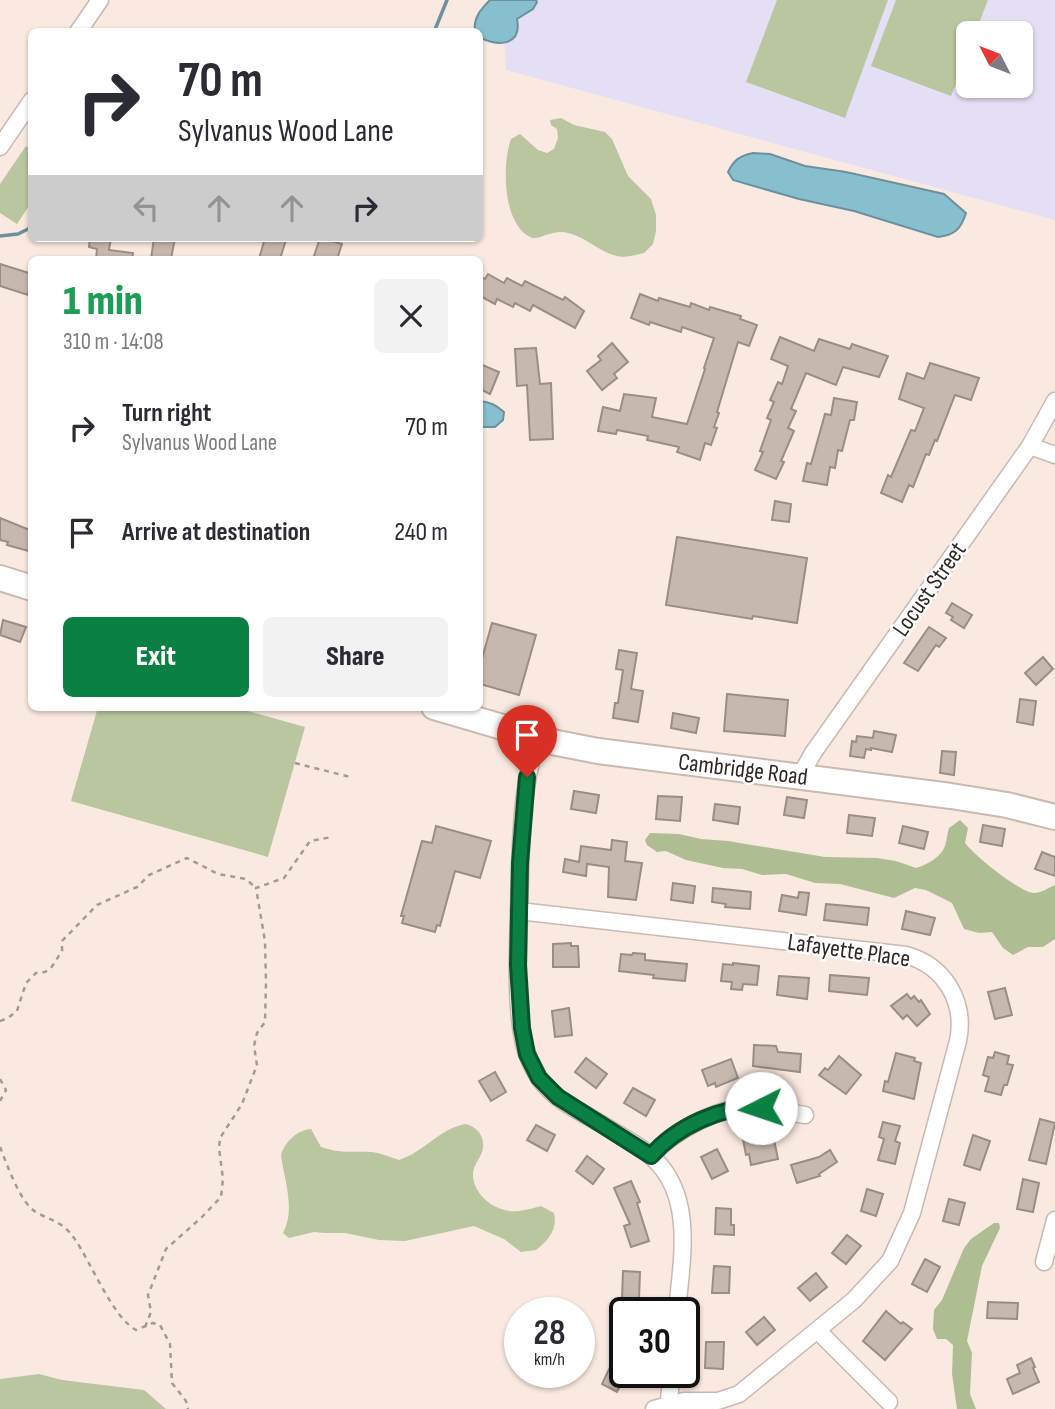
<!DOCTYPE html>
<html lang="en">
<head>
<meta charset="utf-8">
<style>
  :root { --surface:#fff; --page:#f2f2f3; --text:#2b2b33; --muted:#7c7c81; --accent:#0b8043 }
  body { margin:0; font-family:"Sofia Sans Condensed",sans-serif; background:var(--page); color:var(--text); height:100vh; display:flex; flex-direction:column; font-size:26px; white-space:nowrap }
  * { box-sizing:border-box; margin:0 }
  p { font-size:23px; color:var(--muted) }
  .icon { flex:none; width:38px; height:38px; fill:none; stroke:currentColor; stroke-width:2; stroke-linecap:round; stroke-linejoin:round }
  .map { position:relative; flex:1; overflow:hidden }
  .details { position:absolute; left:28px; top:256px; width:455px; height:455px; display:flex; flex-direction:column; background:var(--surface); border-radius:10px; box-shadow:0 2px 5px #0004 }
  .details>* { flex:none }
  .banner { position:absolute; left:28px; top:28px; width:455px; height:214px; border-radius:10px; box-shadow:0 2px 5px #0004; background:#fff; color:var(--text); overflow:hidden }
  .needle { width:46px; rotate:312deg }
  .fabs { position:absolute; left:956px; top:21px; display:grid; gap:14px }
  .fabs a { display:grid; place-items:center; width:77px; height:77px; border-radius:10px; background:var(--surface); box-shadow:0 2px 5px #0004; font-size:35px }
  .speed { position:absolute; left:504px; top:1297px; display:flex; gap:14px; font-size:35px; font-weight:700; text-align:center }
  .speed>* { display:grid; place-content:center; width:91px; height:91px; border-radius:50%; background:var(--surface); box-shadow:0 2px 5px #0004; line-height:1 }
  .speed small { font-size:18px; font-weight:400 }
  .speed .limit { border:4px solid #111; border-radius:10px; background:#fff; color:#111 }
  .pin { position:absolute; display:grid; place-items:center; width:60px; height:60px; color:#fff; margin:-72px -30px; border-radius:50% 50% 50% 0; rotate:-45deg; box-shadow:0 0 7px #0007 }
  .pin .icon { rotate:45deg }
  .me { position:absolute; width:77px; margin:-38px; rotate:266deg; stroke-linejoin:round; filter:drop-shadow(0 0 5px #0008) }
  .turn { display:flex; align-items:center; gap:24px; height:147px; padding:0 35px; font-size:32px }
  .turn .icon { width:91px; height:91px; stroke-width:2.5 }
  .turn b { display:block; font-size:49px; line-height:60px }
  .lanes { display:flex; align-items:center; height:66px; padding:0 35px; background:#0003; justify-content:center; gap:35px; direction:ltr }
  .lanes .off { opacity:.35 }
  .round { display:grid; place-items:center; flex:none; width:74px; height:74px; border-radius:10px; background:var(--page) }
  .headline { display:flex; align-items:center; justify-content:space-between; height:119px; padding:0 35px }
  h1 { font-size:42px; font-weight:800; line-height:52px; color:#1e9e55 }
  .primary-button { display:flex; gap:14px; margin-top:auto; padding:14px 35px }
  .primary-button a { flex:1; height:80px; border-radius:10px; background:var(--accent); color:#fff; font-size:28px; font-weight:800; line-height:80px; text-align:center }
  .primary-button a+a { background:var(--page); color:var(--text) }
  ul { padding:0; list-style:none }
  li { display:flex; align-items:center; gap:21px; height:105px; padding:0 35px }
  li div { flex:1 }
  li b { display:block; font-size:26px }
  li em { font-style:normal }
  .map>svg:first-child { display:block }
</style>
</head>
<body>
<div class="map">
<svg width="1055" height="1409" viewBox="0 0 1055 1409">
  <rect width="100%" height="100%" fill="#fae9e0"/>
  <path fill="#e5dff5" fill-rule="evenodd" d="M503,0H1055V220L506,70ZM968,33H1020V86H968Z"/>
  <g fill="#b9c69f">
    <path d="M777,0H888L845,118L746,82Z"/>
    <path d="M896,0H988L975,33H968V53L951,96L871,66Z"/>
    <path d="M561,118L574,125L605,132L612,139L628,176L651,199L656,215V231L653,244L644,253C636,255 625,258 617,256C599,252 586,237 568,233C553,229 539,240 532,238C502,226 502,164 511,139L520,134L538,150L547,153L554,149L558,138L557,129L551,125L550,120Z"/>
    <path d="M26,146L31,149V203L17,224L0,213V184Z"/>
    <path d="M98,707H234L305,727L268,857L71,801Z"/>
    <path d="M465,1124C476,1126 485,1136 483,1148C482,1157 474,1163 473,1173C472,1196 498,1214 519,1211C526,1210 534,1208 541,1206L554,1213C558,1229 548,1241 536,1250L521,1252L504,1239L474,1226L405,1241L379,1240L345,1233H324L314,1232L289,1238L283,1233C296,1209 284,1180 281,1155C285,1142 297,1130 311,1129L321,1147C342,1154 351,1151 371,1152C381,1153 390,1157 399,1160C424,1152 439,1129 465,1124Z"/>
    <path d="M39,1374L62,1380L144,1390L166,1409H0V1379Z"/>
  </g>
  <g fill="#afbe92">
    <path d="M960,820L968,828L965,843C974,855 1019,892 1034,893C1041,893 1048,888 1055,885V939L1043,947H1028L1013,955L1003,948L992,932L979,933L964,929L952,903L926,890L915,888L894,898L840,884L815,883L786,874L762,875L742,869L723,868L686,860L666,851L657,852L647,845L645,840L650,833L679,834L701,839L728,841L825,857L877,858L896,861L916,868C927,865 941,857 945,846C947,840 947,833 949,828Z"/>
    <path d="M994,1223H999L1000,1228L982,1266L967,1341L972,1353L970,1394L976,1409H957L952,1374L953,1345L946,1339H937L933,1329L934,1310L942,1300L964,1248L971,1239Z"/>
  </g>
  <g fill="#87bfcf" stroke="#6c919c" stroke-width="2">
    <path d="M490,0H536L537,2L533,9L517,19C522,45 500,47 481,38L480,32L475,31C473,18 481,9 490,0Z"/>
    <path d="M753,153L770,154L805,166L846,172L944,194L966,213C961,229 955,235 938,237L854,211L799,199L733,180L728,172C734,160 739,156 753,153Z"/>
    <path d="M480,401C490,402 496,405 504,412L503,420L495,427H480Z"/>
  </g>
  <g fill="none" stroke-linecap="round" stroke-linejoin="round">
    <g stroke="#6c919c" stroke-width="3.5">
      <path d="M434,32L447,0"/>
      <path d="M0,236L18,234L32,227"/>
    </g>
  </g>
  <g fill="#c6b8ad" stroke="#9b8d83" stroke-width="2">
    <path d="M90,238H111L109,250L133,253L132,259H96L97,249L89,247Z"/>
    <path d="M154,238H175L171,259H151Z"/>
    <path d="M265,238L286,240L280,259H259Z"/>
    <path d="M320,238L342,244L337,259H313Z"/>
    <path d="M0,264L32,274L28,295L0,286Z"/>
    <path d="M488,274L504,283L507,278L522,286L525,281L563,300L565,297L584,311L575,328L533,305L530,311L515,303L513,307L497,299L495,304L480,296V276L485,279Z"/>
    <path d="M640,294L658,301L659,298L690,307L691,303L709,310L710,307L741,316L740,319L757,325L749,346L738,342L717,412L719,413L714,427L717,428L711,445L705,443L700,460L677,452L679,447L647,440L648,436L617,430L616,434L598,431L603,407L620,411L624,394L656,398L652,417L687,424L705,369L704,368L714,338L682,327L681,332L650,322L649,325L631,318Z"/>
    <path d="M780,337L814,351L819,339L850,349L852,344L888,356L879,377L843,367L836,385L806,373L791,409L796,411L788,428L794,431L781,461L784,462L776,479L755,470L763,452L760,451L771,420L767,418L774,402L770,400L778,382L782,384L788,366L771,359Z"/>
    <path d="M612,343L628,362L614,374L617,378L602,390L587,371L601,360L598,356Z"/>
    <path d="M536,348L540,384L551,383L553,439L530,440L527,385L517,386L515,349Z"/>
    <path d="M930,363L979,378L971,400L955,395L937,441L935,440L929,455L926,454L913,487L909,485L902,502L881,493L888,475L891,477L911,430L915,431L924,408L899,399L907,373L924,379Z"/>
    <path d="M480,364L499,372L490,394L480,389Z"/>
    <path d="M834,398L857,402L854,420H850L842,451L838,450L835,468L830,467L827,485L803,481L807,463L811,464L825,414L831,415Z"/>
    <path d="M775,501L791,504L789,522L772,520Z"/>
    <path d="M0,518L32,531V552L7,545L8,542L0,540Z"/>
    <path d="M677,537L807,558L797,623L753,616L752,619L666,605Z"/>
    <path d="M952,603L972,615L964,628L951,620L953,617L946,613Z"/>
    <path d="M3,620L26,627L20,642L0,635Z"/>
    <path d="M492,623L536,635L519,695L480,684V666Z"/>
    <path d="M929,627L946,638L939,647L936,645L918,671L904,663Z"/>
    <path d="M619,650L637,653L631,689L643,691L638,722L613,718L615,703H618L623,670L616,669Z"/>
    <path d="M1043,657L1053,669L1036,685L1025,673Z"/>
    <path d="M727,694L788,700L785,736L724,731Z"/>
    <path d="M1020,699L1036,701L1033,725L1017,722Z"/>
    <path d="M673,713L699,718L696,733L671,728Z"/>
    <path d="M874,731L896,735L892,752L871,748V750L866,749L864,758L850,756L852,741L856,742L857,736L873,738Z"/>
    <path d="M942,751L956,752L954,775L940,773Z"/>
    <path d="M574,791L599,795L596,813L571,809Z"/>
    <path d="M658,796L682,797L680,821L656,819Z"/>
    <path d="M787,797L807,800L804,818L784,815Z"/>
    <path d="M715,804L740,807L738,824L713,820Z"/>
    <path d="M849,815L875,818L872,836L847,833Z"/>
    <path d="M983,825L1005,829L1002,846L980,842Z"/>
    <path d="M436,826L491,841L480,878L455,871L440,926L437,925L435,932L402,923L404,916H401L422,841L432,843Z"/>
    <path d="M903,826L928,832L924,849L899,843Z"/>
    <path d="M612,840L627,842L625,861L642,863L636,900L608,897L609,867L587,864L586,876L563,872L565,859L579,862L581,846L611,850Z"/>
    <path d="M1042,852L1055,857V876L1035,869Z"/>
    <path d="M673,883L695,886L693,903L671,900Z"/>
    <path d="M713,888L751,892L750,909L725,907L726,904L712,902Z"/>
    <path d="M799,892L809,893L806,915L779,911L782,895L798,898Z"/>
    <path d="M826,904L869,908L867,925L824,920Z"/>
    <path d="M906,911L935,918L930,935L902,929Z"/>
    <path d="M571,943V946H578L579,967H553V944Z"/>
    <path d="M633,953L645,954V960L687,964L685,981L653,978L654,975L619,971L621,954L632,955Z"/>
    <path d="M733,963L759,966L757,985L743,984L742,990L731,989L732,982L721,981L723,964L733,965Z"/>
    <path d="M830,975L869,978L867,995L829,991Z"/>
    <path d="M779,976L809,978L807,999L777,995Z"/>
    <path d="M1005,988L1012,1015L995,1019L988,992Z"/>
    <path d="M907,994L911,999L914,996L919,1002L921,1000L930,1014L917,1026L907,1015L903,1019L891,1006Z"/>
    <path d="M569,1008L572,1035L555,1037L552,1011Z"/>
    <path d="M754,1045L776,1046L778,1052L801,1054L800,1072L753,1066Z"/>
    <path d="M995,1052L1009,1056L1007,1064L1013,1065L1007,1085H1004L1001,1095L985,1091L989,1077L983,1075L988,1057L993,1058Z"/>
    <path d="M896,1053L915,1058L914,1061L921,1063L914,1099L883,1091L885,1081L888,1082Z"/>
    <path d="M839,1056L861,1075L846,1094L819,1075L825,1068L828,1070Z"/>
    <path d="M586,1058L607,1074L596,1088L575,1072Z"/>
    <path d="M731,1059L738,1078L716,1087L715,1083L708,1086L702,1070Z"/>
    <path d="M495,1072L506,1092L491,1101L479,1081Z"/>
    <path d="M633,1088L655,1100L646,1116L624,1103Z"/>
    <path d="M1040,1119L1055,1123L1046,1164L1029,1160Z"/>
    <path d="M883,1122L900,1126L895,1141L900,1143L895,1164L878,1160L884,1139L879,1137Z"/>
    <path d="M536,1125L555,1135L547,1151L527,1140Z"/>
    <path d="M755,1132L756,1138L773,1135L778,1159L751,1165L749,1154L746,1155L742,1134Z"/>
    <path d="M973,1135L990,1141L980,1170L964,1165Z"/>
    <path d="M717,1149L728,1171L712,1179L701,1157Z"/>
    <path d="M830,1150L837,1162L819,1174L820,1176L797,1183L791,1165L819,1157Z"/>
    <path d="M587,1156L604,1169L593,1184L576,1171Z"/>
    <path d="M1023,1179L1039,1183L1033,1212L1017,1209Z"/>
    <path d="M631,1181L640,1202L637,1203L649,1241L631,1247L624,1226L630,1224L614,1188Z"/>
    <path d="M867,1189L883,1194L876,1216L861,1211Z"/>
    <path d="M949,1199L965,1203L959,1225L943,1221Z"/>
    <path d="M716,1208L731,1209V1225H734V1235L715,1234Z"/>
    <path d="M847,1235L861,1246L846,1264L832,1253Z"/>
    <path d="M925,1259L940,1267L927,1292L912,1284Z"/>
    <path d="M714,1266L730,1267L729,1293H712Z"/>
    <path d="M623,1271L640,1272L639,1299H622Z"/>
    <path d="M816,1273L827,1287L810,1301L798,1288Z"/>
    <path d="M988,1302L1018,1303L1017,1319L987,1318Z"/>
    <path d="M886,1311L901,1324L903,1322L912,1329L885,1360L863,1341Z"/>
    <path d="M764,1317L775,1330L757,1345L746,1332Z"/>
    <path d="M706,1342H724L723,1369L705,1368Z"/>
    <path d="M1031,1358L1035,1367L1033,1368L1039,1382L1013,1394L1007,1379L1020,1373L1017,1365Z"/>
    <path d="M611,1365L627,1372L617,1392L602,1384Z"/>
  </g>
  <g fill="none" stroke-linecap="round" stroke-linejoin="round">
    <defs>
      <g id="minor">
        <path d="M78,32L100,0"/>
        <path d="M0,147L32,100"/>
        <path d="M1030,446L1055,455"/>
        <path d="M538,737C519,793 521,853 519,911C518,953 515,1003 524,1044C527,1056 532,1067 539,1078C553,1098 576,1110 598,1122C617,1134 639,1144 655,1160C695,1199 681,1263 677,1312"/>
        <path d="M800,776L813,753L1030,446L1055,401"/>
        <path d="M519,911L906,955C945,966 966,1002 958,1041L912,1213L890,1261L854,1300L739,1394L718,1401H684L654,1409"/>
        <path d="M651,1156C671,1133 714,1109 745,1108C765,1107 785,1112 805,1115"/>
        <path d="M1044,1262L1055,1220"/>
        <path d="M818,1331L889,1402"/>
        <path d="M668,1409L672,1372"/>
      </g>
      <g id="highway">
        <path d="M0,578L32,588"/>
        <path d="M434,707L557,743L598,751L951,796L1007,805L1055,817"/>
      </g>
    </defs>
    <use href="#minor" stroke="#c9b9b1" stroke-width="19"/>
    <use href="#highway" stroke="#c9b9b1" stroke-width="28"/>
    <g stroke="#a69993" stroke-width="2.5" stroke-dasharray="5 5" stroke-linecap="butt">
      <path d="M295,763L350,777"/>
      <path d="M0,1021L8,1018L17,1011L26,983L36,973L45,972L51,968L62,951V941L97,905L137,887L149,875L187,858L218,874L246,879L256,888"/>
      <path d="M0,1079L6,1090L0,1101"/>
      <path d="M0,1147C7,1164 20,1203 36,1212C53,1222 62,1221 74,1238C91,1262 113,1318 136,1330L153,1323L160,1325L170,1344L172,1383L186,1401L188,1409"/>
      <path d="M145,1327L151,1312L148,1295L166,1249L202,1217L221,1197L223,1179L219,1148L220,1138L242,1104L257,1065L254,1046L257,1033L265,1022L266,982L265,941L256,888L284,878L310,841L332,837"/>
    </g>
    <use href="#minor" stroke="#fff" stroke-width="16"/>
    <use href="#highway" stroke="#fff" stroke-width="24"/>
  </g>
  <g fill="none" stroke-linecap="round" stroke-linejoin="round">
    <defs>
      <path id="route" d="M527,777L520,863L518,965L522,1028L527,1054L539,1078L558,1097L651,1156C676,1127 722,1105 761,1108"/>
    </defs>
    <use href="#route" stroke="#07532c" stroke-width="18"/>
    <use href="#route" stroke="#0b8043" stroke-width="12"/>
  </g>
  <g text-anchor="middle" stroke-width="5" stroke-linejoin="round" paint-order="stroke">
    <g font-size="24" fill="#2d2724" stroke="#fff">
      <text transform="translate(929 589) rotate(-55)" y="8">Locust Street</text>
      <text transform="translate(743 769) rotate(7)" y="8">Cambridge Road</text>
      <text transform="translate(849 950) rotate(8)" y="8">Lafayette Place</text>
    </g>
  </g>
</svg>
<div class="fabs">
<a><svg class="needle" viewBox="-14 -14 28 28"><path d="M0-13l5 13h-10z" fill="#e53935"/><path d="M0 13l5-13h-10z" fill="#7c7c81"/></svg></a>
</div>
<div class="speed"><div>28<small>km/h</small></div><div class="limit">30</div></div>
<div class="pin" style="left:527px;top:777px;background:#d93025"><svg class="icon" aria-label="arrive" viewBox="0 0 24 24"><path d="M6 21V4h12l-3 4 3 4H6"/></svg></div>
<svg class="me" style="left:761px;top:1108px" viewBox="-20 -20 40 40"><circle r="19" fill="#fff"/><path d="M0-13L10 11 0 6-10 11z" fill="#0b8043"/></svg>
<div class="banner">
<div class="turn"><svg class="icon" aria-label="right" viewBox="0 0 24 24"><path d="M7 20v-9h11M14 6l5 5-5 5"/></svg><div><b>70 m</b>Sylvanus Wood Lane</div></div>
<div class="lanes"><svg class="icon off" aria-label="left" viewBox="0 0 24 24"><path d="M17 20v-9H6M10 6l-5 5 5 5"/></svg><svg class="icon off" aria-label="ahead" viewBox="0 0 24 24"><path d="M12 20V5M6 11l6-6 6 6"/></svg><svg class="icon off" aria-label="ahead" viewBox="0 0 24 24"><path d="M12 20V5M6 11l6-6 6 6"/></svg><svg class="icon" aria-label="right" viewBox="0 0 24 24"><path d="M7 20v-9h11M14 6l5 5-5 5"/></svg></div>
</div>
<section class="details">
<div class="headline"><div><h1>1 min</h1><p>310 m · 14:08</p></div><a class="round"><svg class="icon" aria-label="close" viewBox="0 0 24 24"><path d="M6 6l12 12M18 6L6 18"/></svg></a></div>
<ul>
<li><svg class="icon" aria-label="right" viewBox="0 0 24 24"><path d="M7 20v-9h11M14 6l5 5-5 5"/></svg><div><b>Turn right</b><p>Sylvanus Wood Lane</p></div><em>70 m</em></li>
<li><svg class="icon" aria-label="arrive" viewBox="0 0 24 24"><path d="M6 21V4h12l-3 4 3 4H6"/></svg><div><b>Arrive at destination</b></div><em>240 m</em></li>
</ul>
<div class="primary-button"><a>Exit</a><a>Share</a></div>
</section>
</div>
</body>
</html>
